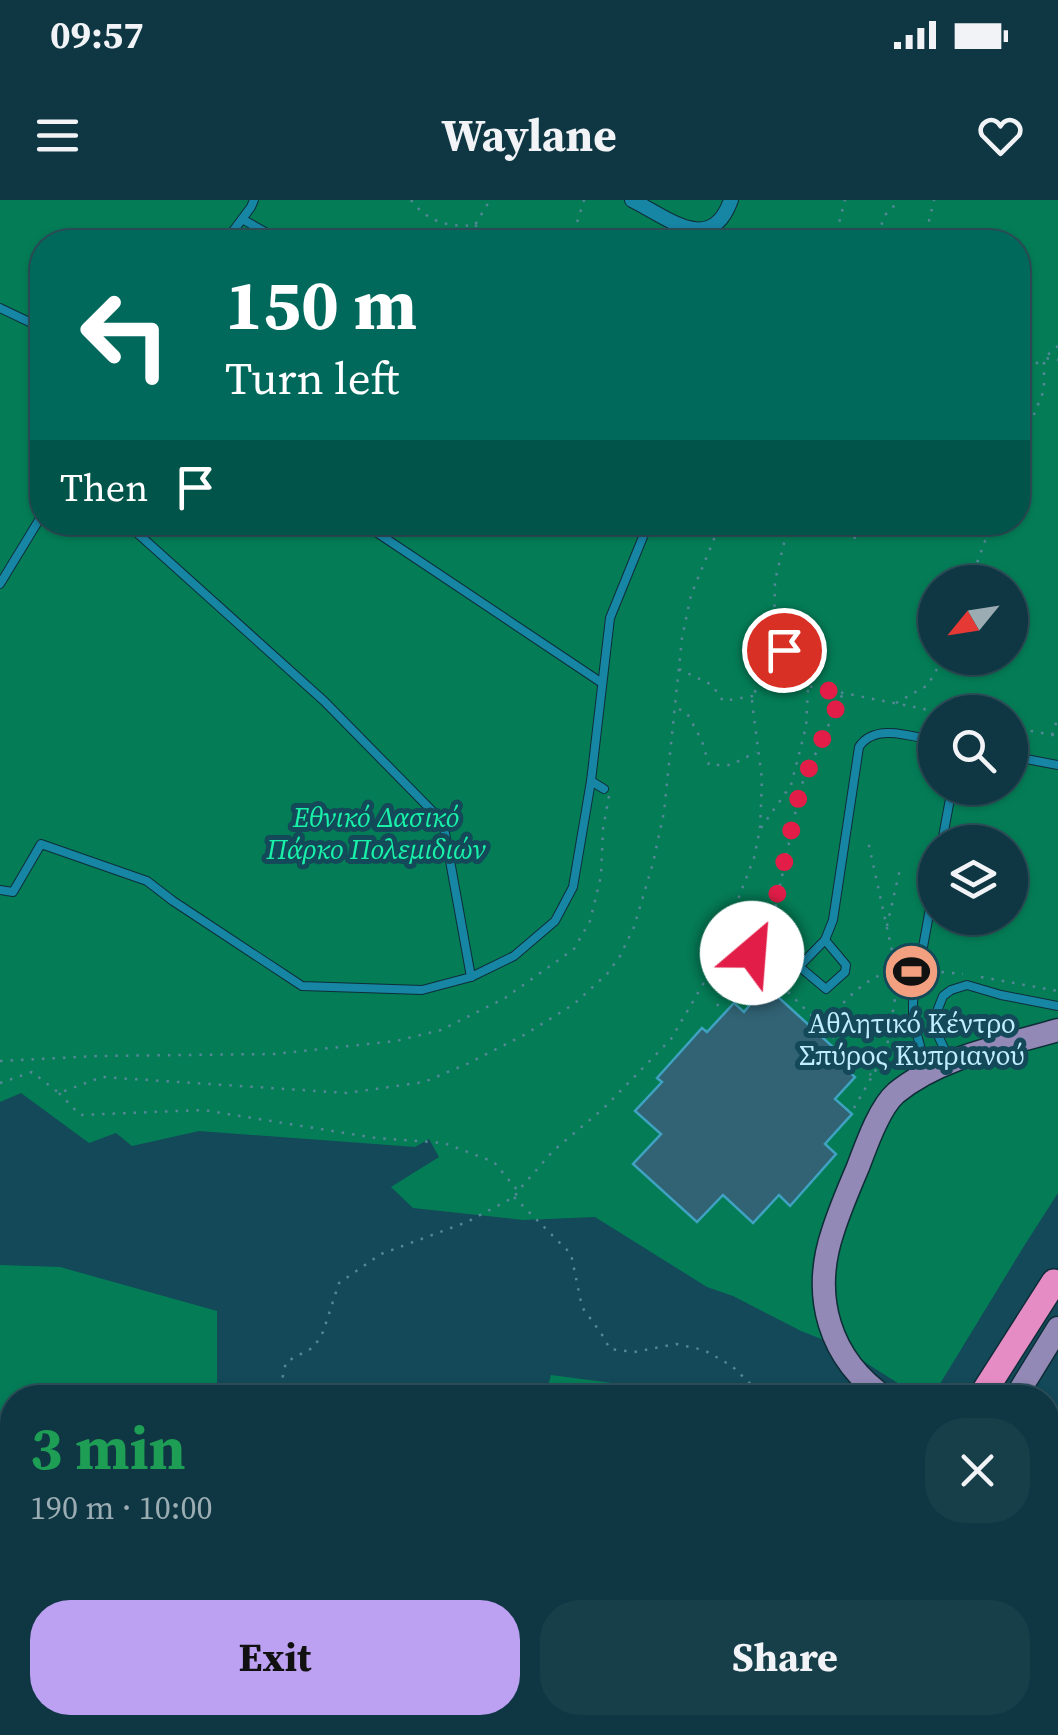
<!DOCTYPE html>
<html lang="en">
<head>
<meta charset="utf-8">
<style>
  :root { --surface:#0e3743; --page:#173f4a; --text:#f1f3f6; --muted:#9bacb2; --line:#2e515c; --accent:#bca0f2 }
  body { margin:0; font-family:"Source Serif 4",serif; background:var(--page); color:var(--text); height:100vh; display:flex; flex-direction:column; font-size:38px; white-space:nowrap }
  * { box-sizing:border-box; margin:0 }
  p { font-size:32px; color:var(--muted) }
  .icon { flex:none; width:55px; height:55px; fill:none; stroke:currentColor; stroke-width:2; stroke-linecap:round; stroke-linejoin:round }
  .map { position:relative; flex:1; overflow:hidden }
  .panel { position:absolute; left:0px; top:1185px; width:1060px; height:350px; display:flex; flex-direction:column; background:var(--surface); border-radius:40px 40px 0 0; box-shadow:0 2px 8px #0004,0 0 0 2px var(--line) }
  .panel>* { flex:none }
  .top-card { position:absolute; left:30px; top:30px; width:1000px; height:305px; border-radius:40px; box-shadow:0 2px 8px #0004,0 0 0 2px var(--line); background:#00695c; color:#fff; overflow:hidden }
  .needle { width:65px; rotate:240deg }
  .fabs { position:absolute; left:918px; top:365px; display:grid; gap:20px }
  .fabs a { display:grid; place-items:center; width:110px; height:110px; border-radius:50%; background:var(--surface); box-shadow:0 2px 8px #0004,0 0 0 2px var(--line); font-size:50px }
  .pin { position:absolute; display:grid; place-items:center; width:85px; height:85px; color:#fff; margin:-42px; border:5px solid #fff; border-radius:50%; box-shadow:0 2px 10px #0007 }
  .me { position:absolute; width:110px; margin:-55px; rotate:27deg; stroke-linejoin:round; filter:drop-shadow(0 0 8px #0008) }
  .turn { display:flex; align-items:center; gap:35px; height:210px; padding:0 30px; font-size:45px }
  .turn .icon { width:130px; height:130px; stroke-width:2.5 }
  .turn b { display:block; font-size:70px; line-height:85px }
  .then { display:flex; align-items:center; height:95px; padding:0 30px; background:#0003; gap:20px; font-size:38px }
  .round { display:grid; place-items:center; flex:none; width:105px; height:105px; border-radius:40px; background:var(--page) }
  .summary { display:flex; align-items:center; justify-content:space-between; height:170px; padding:0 30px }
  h1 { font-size:60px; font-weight:700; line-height:75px; color:#1e9e55 }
  .action { display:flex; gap:20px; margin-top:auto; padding:20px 30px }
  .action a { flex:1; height:115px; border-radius:40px; background:var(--accent); color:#111; font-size:40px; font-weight:700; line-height:115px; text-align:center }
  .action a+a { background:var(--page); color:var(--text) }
  .status { display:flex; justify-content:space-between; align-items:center; height:70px; padding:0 50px; background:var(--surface); direction:ltr }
  .status svg { height:28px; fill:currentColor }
  header { display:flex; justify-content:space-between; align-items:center; height:130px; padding:0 30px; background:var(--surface); font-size:45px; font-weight:700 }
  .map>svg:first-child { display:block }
</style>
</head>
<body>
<div class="status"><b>09:57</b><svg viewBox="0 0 49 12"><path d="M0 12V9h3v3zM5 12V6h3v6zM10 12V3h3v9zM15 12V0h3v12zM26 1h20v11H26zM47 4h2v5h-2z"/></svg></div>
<header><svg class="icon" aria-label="menu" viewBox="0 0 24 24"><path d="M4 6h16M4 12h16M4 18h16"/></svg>Waylane<svg class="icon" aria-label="heart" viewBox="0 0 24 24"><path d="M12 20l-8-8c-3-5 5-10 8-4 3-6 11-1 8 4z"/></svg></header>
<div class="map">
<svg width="1058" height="1535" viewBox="0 0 1058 1535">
  <rect width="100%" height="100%" fill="#134959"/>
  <g fill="#047d56" fill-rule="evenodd">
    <path d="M0,0H1058V993L1024,1046L932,1197H920L855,1156L824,1140L801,1131L733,1096L707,1087L595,1017L523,1020L413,1008L391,987L439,957L429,939L415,947L199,931L132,946L116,933L89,943L21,893L0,902ZM42,42H1018V322H42ZM935,382H1010V458H935ZM935,512H1010V588H935ZM935,642H1010V718H935Z"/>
    <path d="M0,1065L60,1067L217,1111V1197L12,1198V1386L8,1381L0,1383Z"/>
    <path d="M551,1175L666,1190L675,1197H545Z"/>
    <path d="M0,1397L12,1403V1522L132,1523L146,1535H0Z"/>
    <path d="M492,1522H769L773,1535H488Z"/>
    <path d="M205,1523V1522L411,1523L406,1535H162L187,1533Z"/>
  </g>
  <path fill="#316374" stroke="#3fa2c1" stroke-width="2.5" d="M744,766L844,857L839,863L855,877L835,899L852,914L825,944L836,954L790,1006L779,995L753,1023L723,995L697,1022L633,964L661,934L635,911L662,882L657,878L702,828L707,832L734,803L744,812L759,794L737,774Z"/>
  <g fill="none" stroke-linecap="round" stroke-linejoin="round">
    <defs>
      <g id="service">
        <path d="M242,19L283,42"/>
        <path d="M225,42L251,7L254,0"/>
        <path d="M0,108L42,128"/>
        <path d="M125,322L324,501L443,622L471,777L514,756L555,721L573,687L591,581"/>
        <path d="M361,322L602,483"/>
        <path d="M0,384L42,315"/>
        <path d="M1010,556L1058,565"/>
        <path d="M604,589L591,581L610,418L649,322"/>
        <path d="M942,642L952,588"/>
        <path d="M0,690L13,692L41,644L147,681L173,701L302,786L422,790L471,777"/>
        <path d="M801,768L826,789L845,772L846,765L825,740"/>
        <path d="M781,785L825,740L833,720L859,547C874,523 911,536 935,541"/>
        <path d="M950,861L935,829L934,819L943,796L951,790L967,785L1001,795L1058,806"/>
        <path d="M926,868L913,820V802L935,681"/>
        <path d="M993,1522L1015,1535"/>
        <path d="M909,1535L911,1522"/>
      </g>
      <g id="minor">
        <path d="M632,0C668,18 711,56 731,0"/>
        <path d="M1048,1352L1058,1368"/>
        <path d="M682,1522L686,1535"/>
        <path d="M1047,1535L1058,1511"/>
      </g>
      <g id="primary">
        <path d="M886,1198C829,1159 811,1096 833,1031C840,1009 849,988 858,967C866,946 879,908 896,893C941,856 1004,846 1058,830"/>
        <path d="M1015,1198L1058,1128"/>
        <path d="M1048,1244L1058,1245"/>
      </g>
      <g id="motorway">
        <path d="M980,1198L1054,1082"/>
        <path d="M864,1535L865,1522"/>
        <path d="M888,1535L889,1522"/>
      </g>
    </defs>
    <use href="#service" stroke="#0e2d37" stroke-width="10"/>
    <use href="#minor" stroke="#0e2d37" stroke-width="16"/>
    <use href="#primary" stroke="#0e2d37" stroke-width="25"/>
    <use href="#motorway" stroke="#0e2d37" stroke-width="28"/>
    <g stroke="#548797" stroke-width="2.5" stroke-dasharray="2.5 8" stroke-linecap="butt">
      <path d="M411,0C427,22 450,28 475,25L490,0"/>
      <path d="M475,25L496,42"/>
      <path d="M571,42L584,0"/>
      <path d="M834,42L845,0"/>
      <path d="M870,42L877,35L886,14L900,0"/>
      <path d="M924,42L934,0"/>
      <path d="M1058,146L1044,158L1058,160"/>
      <path d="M1026,230L1025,188L1023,172L1043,159"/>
      <path d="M1018,254L1044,190V158"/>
      <path d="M789,322L775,381L774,428L796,477L808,486L939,512"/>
      <path d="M839,322L856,339L861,322"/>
      <path d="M970,382L992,322"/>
      <path d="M679,469L712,485L723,501L753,496"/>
      <path d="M896,503L928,485L943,458"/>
      <path d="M679,509L687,513L702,541L709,565H731L756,552"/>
      <path d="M1010,527L1058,536"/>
      <path d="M1052,535L1058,517"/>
      <path d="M761,628L791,585L806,527L808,488"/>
      <path d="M887,726L900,669"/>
      <path d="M931,771L963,774"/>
      <path d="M981,777L1058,791"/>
      <path d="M788,792L871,875"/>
      <path d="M717,806L752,753L775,709L801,586L843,493"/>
      <path d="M822,826C846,800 870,769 908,769"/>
      <path d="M0,861L97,856L274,854L396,841L441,830L505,798L574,749L590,721L601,676L603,629L609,596"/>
      <path d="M0,883L32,872L59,893L102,877L347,893L424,882L467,864L524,835L574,804L607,774L620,756L634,727L653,663L664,612L682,438L691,395L721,322"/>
      <path d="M59,893L80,915L203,910L376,938L444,943L494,962L518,991L553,951L604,908L671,839L709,774L754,658L760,629L762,579L752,502L774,428"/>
      <path d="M854,908L886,852L897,787L896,769L868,641"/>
      <path d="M514,997L571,1054L582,1107L601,1133L610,1149L634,1152L676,1144L704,1150L732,1166L765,1198"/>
      <path d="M278,1198L286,1162L314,1147L323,1132L339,1083L381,1054L467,1022L514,997L517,993"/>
      <path d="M1048,1282H1058"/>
      <path d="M131,1535L139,1522"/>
    </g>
    <use href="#service" stroke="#1785a4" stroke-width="8"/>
    <use href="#minor" stroke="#1785a4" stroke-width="14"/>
    <use href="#primary" stroke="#9389b7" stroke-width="22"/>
    <use href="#motorway" stroke="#e58cc4" stroke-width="25"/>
  </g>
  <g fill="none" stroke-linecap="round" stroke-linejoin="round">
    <path stroke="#e11d48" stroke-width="18" stroke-dasharray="0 32.4" d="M752,753L774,709L801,586L843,493C803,486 801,489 784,450"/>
  </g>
  <defs>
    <symbol id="stadium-disc" viewBox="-11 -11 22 22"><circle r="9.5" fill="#f2a080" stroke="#134959"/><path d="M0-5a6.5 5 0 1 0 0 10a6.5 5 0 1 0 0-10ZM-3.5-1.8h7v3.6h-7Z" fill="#111"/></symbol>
  </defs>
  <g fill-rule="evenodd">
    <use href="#stadium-disc" x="880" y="740" width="63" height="63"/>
  </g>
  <g text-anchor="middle" stroke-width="10" stroke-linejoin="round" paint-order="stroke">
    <g font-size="28" font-style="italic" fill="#19f0a8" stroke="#134959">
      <text x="376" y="627">Εθνικό Δασικό<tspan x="376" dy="32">Πάρκο Πολεμιδιών</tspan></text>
    </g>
    <g font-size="28" fill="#c1eefe" stroke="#134959">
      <text x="912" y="833">Αθλητικό Κέντρο<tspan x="912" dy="32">Σπύρος Κυπριανού</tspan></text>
    </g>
  </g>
</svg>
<div class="fabs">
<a><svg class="needle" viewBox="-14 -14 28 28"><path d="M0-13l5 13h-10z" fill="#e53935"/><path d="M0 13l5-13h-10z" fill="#9bacb2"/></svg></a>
<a><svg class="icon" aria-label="search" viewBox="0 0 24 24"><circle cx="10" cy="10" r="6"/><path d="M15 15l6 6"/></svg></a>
<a><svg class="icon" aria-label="layers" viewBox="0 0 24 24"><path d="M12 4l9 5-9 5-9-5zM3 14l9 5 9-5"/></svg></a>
</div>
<div class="pin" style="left:784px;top:450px;background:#d93025"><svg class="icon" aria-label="arrive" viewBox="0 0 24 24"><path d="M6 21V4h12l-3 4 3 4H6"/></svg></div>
<svg class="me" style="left:752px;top:753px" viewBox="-20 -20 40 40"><circle r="19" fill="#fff"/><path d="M0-13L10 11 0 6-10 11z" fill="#e11d48"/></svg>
<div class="top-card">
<div class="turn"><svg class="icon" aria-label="left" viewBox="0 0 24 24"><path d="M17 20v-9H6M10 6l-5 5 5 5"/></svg><div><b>150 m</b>Turn left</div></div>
<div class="then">Then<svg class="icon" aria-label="arrive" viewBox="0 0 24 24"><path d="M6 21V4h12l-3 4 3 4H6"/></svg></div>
</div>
<section class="panel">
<div class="summary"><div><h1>3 min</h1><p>190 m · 10:00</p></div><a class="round"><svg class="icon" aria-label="close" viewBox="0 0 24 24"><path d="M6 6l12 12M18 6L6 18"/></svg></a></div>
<div class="action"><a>Exit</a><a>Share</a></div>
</section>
</div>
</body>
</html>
